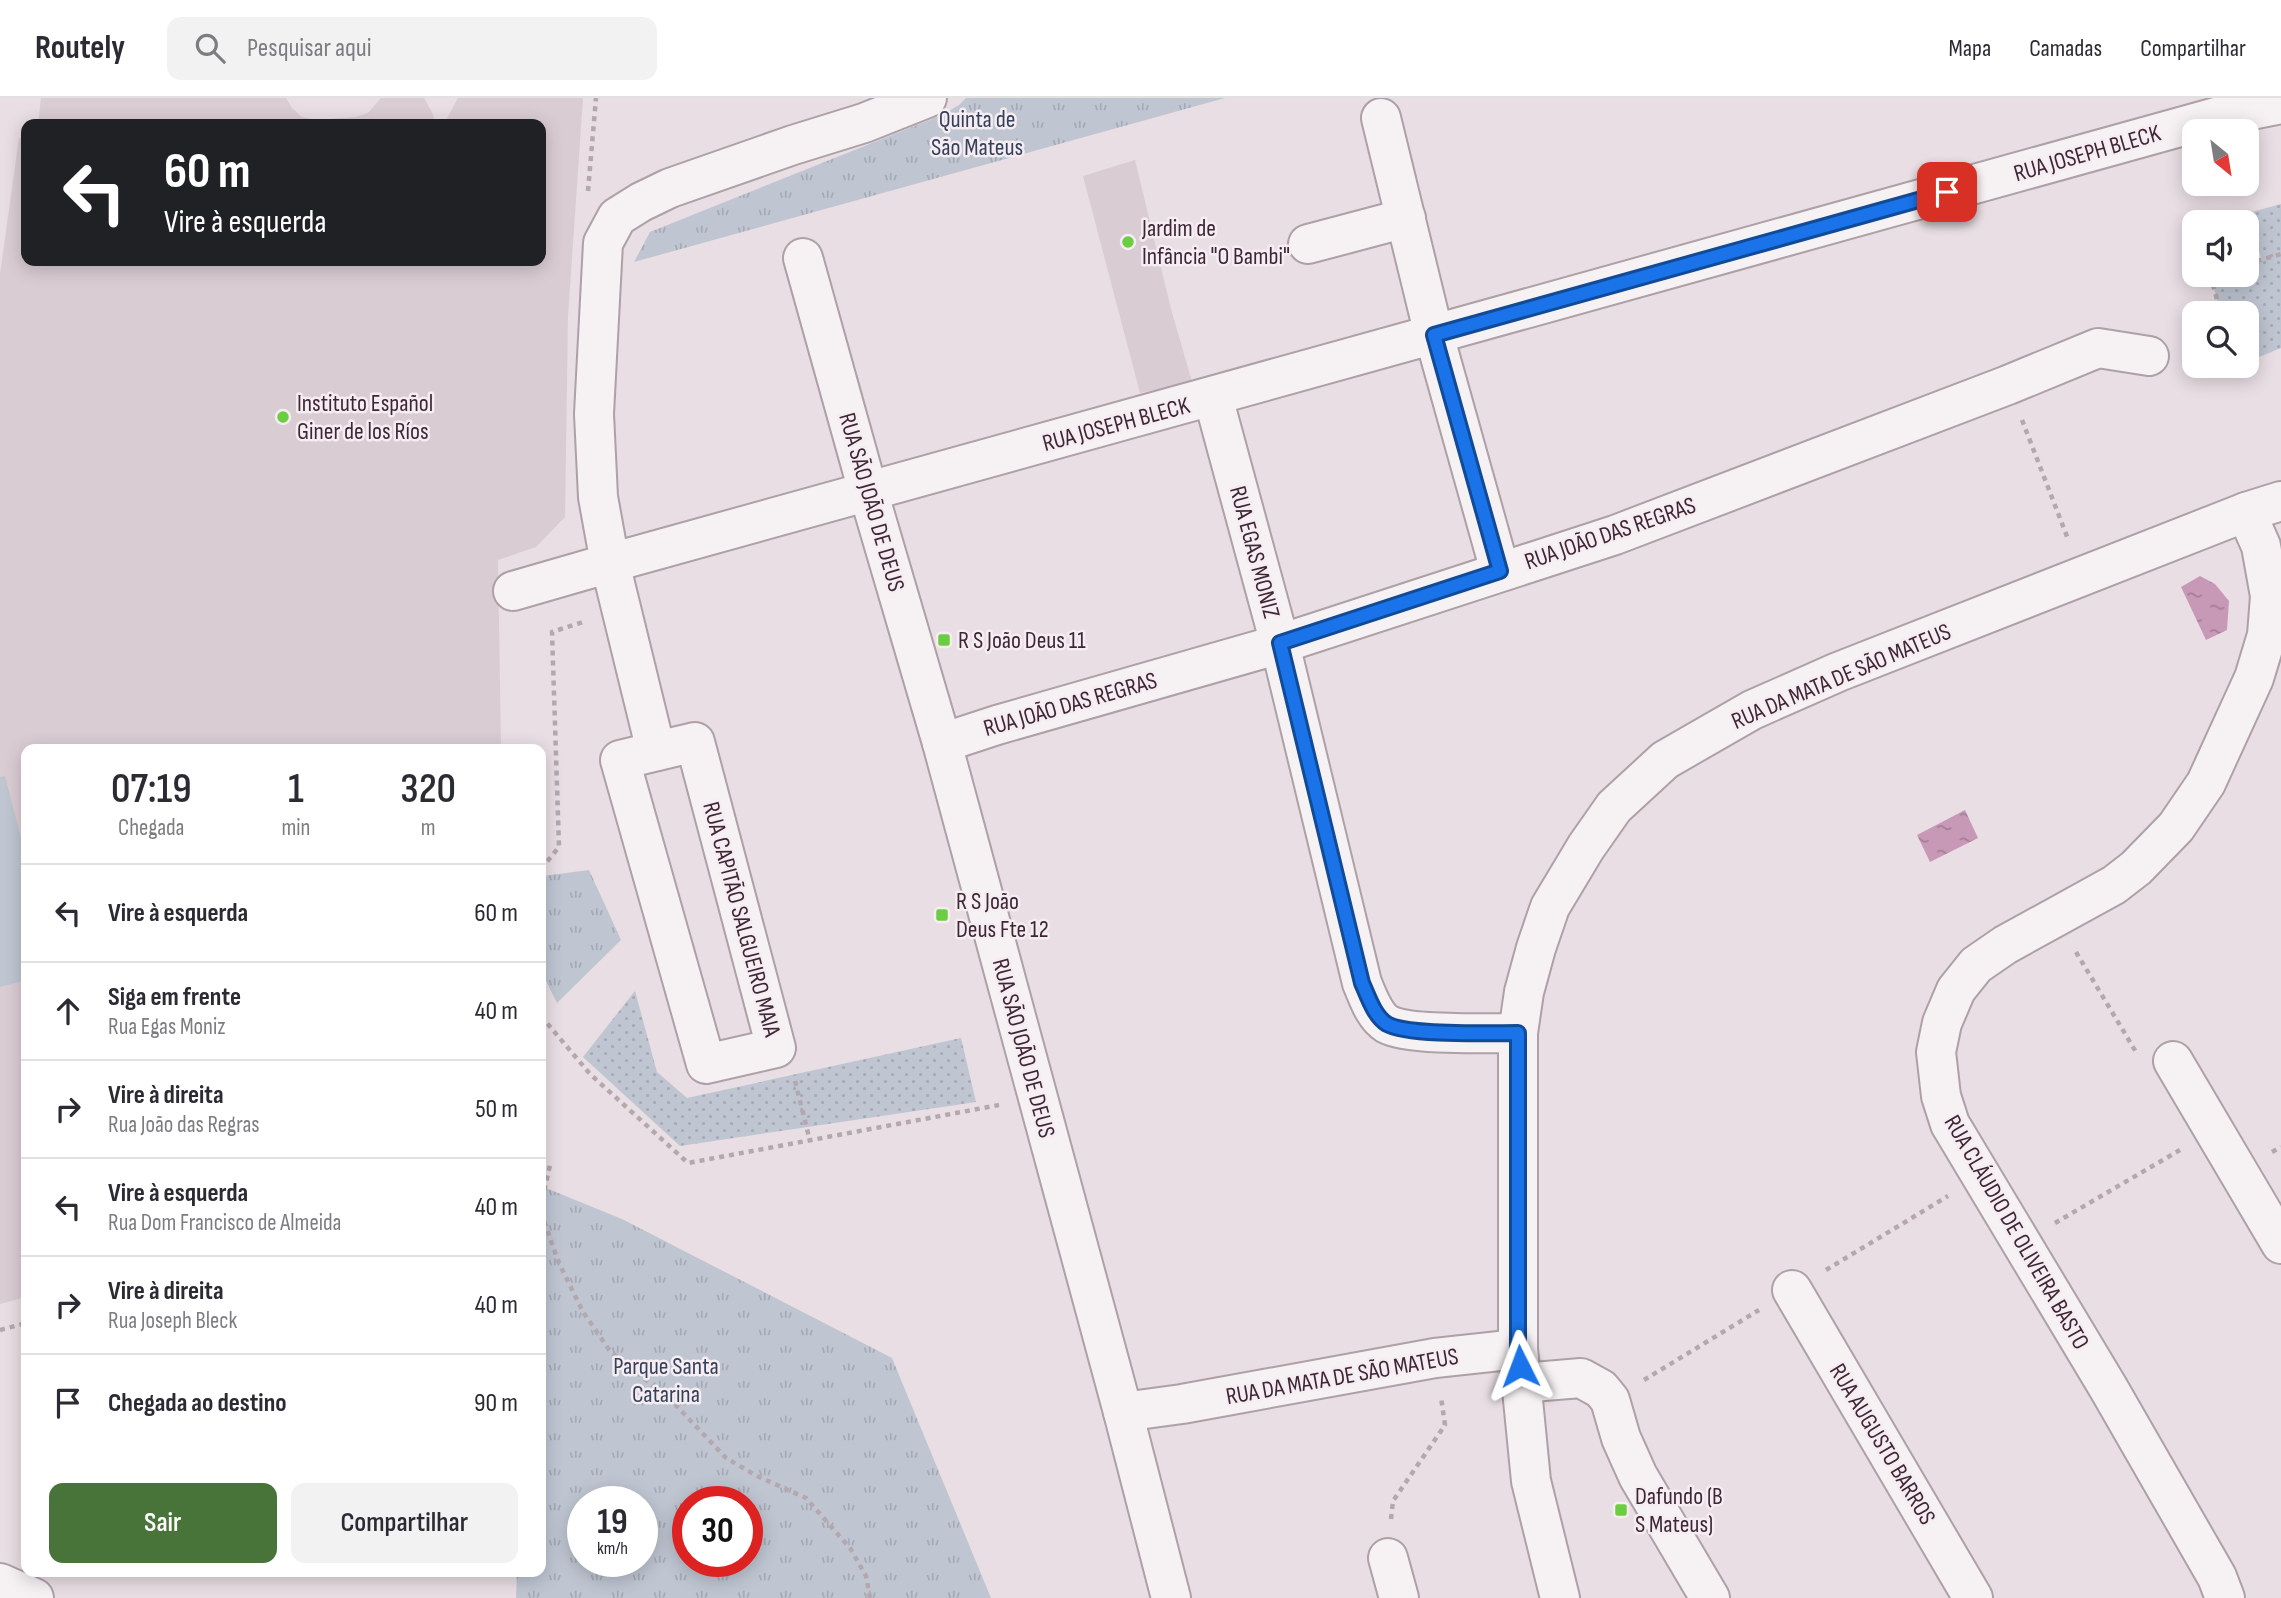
<!DOCTYPE html>
<html lang="pt">
<head>
<meta charset="utf-8">
<style>
  :root { --surface:#fff; --page:#f2f2f3; --text:#2b2b33; --muted:#7c7c81; --line:#e1e1e2; --accent:#48743a }
  body { margin:0; font-family:"Sofia Sans Condensed",sans-serif; background:var(--page); color:var(--text); height:100vh; display:flex; flex-direction:column; font-size:26px; white-space:nowrap }
  * { box-sizing:border-box; margin:0 }
  p { font-size:23px; color:var(--muted) }
  .icon { flex:none; width:38px; height:38px; fill:none; stroke:currentColor; stroke-width:2; stroke-linecap:round; stroke-linejoin:round }
  .map { position:relative; flex:1; overflow:hidden }
  .side { position:absolute; left:21px; top:646px; width:525px; height:833px; display:flex; flex-direction:column; background:var(--surface); border-radius:14px; box-shadow:0 4px 18px #0003 }
  .side>* { flex:none }
  .top-card { position:absolute; left:21px; top:21px; width:525px; height:147px; border-radius:14px; box-shadow:0 4px 18px #0003; background:#202124; color:#fff; overflow:hidden }
  .needle { width:46px; rotate:150deg }
  .controls { position:absolute; left:2182px; top:21px; display:grid; gap:14px }
  .controls a { display:grid; place-items:center; width:77px; height:77px; border-radius:14px; background:var(--surface); box-shadow:0 4px 18px #0003; font-size:35px }
  .speed { position:absolute; left:567px; top:1388px; display:flex; gap:14px; font-size:35px; font-weight:700; text-align:center }
  .speed>* { display:grid; place-content:center; width:91px; height:91px; border-radius:50%; background:var(--surface); box-shadow:0 4px 18px #0003; line-height:1 }
  .speed small { font-size:18px; font-weight:400 }
  .speed .limit { border:10px solid #d22; background:#fff; color:#111 }
  .pin { position:absolute; display:grid; place-items:center; width:60px; height:60px; color:#fff; margin:-30px; border-radius:14px; box-shadow:0 4px 10px #0006 }
  .me { position:absolute; width:77px; margin:-38px; rotate:357deg; stroke-linejoin:round; filter:drop-shadow(0 0 5px #0008) }
  .turn { display:flex; align-items:center; gap:24px; height:147px; padding:0 28px; font-size:32px }
  .turn .icon { width:91px; height:91px; stroke-width:2.5 }
  .turn b { display:block; font-size:49px; line-height:60px }
  .eta { display:flex; justify-content:space-evenly; align-items:center; height:119px; text-align:center }
  .eta b { font-size:42px; font-weight:600; line-height:49px }
  .cta { display:flex; gap:14px; margin-top:auto; padding:14px 28px }
  .cta a { flex:1; height:80px; border-radius:14px; background:var(--accent); color:#fff; font-size:28px; font-weight:600; line-height:80px; text-align:center }
  .cta a+a { background:var(--page); color:var(--text) }
  ul { padding:0; list-style:none }
  li { display:flex; align-items:center; gap:21px; height:98px; padding:0 28px; border-top:2px solid var(--line) }
  li div { flex:1 }
  li b { display:block; font-size:26px }
  li em { font-style:normal }
  header { display:flex; align-items:center; gap:42px; box-sizing:border-box; height:98px; padding:0 35px; background:var(--surface); border-bottom:2px solid var(--line) }
  header strong { font-size:33px }
  nav { display:flex; gap:38px; margin-inline-start:auto; font-size:24px }
  .search { width:490px; height:63px; background:var(--page); display:flex; align-items:center; gap:18px; box-sizing:border-box; padding:0 24px; border-radius:14px; color:var(--muted); font-size:26px }
  .map>svg:first-child { display:block }
</style>
</head>
<body>
<header>
<strong>Routely</strong>
<div class="search"><svg class="icon" aria-label="search" viewBox="0 0 24 24"><circle cx="10" cy="10" r="6"/><path d="M15 15l6 6"/></svg>Pesquisar aqui</div>
<nav><a>Mapa</a><a>Camadas</a><a>Compartilhar</a></nav>
</header>
<div class="map">
<svg width="2281" height="1500" viewBox="0 0 2281 1500">
  <defs>
    <pattern id="grass-dots" width="8" height="8" patternUnits="userSpaceOnUse" patternTransform="scale(1.75)"><rect width="8" height="8" fill="#bfc6d2"/><path d="M2 2h.1M6 6h.1" fill="none" stroke="#a5aab5" stroke-width="1.8" stroke-linecap="round"/></pattern>
    <pattern id="park-tufts" width="24" height="20" patternUnits="userSpaceOnUse" patternTransform="scale(1.75)"><rect width="24" height="20" fill="#bfc6d2"/><path d="M3 7l-1-3M5 7V3M7 7l1-3M15 17l-1-3M17 17v-4M19 17l1-3" fill="none" stroke="#a5aab5"/></pattern>
    <pattern id="water-ripples" width="26" height="14" patternUnits="userSpaceOnUse" patternTransform="scale(1.75)"><rect width="26" height="14" fill="#c899b7"/><path d="M2 4q2-2 4 0t4 0M15 11q2-2 4 0t4 0" fill="none" stroke="#a47d95"/></pattern>
  </defs>
  <rect width="100%" height="100%" fill="#e8dee3"/>
  <g fill="#daccd3">
    <path d="M41,0H286L292,10L302,19L316,22L355,19L368,15L381,0H424L434,18L432,26H38Z"/>
    <path d="M458,0H583L568,218L565,419L536,449L498,462L501,651H26V1199L0,1206V176L19,40L26,41V163H541V26H444Z"/>
    <path d="M1135,62L1171,211L1192,284L1140,295L1083,78Z"/>
  </g>
  <g fill="url(#grass-dots)">
    <path d="M2281,106V250L2247,264V215H2221L2210,177H2247V167L2262,163L2248,115Z"/>
    <path d="M635,893L657,974L687,1000L961,940L976,1004L680,1048L583,959Z"/>
  </g>
  <g fill="url(#park-tufts)" fill-rule="evenodd">
    <path d="M966,0H1225L634,164L650,134L942,17L959,7Z"/>
    <path d="M589,772L621,842L557,905L541,873V786L543,778Z"/>
    <path d="M541,1088L622,1121L892,1260L991,1500H516L517,1474H541ZM583,1404H642V1463H583ZM688,1404H747V1463H688Z"/>
  </g>
  <path fill="#bfc6d2" d="M5,678L26,759V882L0,889V679Z"/>
  <g fill="url(#water-ripples)">
    <path d="M2200,478L2215,486L2229,503L2227,532L2206,542L2181,489Z"/>
    <path d="M1965,712L1978,740L1930,764L1917,737Z"/>
  </g>
  <g fill="none" stroke-linecap="round" stroke-linejoin="round">
    <defs>
      <g id="minor">
        <path d="M927,0L864,25L793,47L670,90L641,104L617,119L603,145L594,316L598,399L610,465L2216,19L2281,6"/>
        <path d="M1381,20L1434,237L1500,473"/>
        <path d="M1308,146L1406,120"/>
        <path d="M803,160L868,393L942,645L1123,1314L1171,1500"/>
        <path d="M1213,299L1280,546L1362,885C1368,899 1374,918 1387,926C1408,938 1490,935 1518,935"/>
        <path d="M513,493L610,465L656,653"/>
        <path d="M695,644L776,950L706,966L620,662Z"/>
        <path d="M942,645L997,627L1280,546L1615,437L2008,287L2098,250L2149,258"/>
        <path d="M2173,963L2281,1146"/>
        <path d="M1792,1192L1973,1500"/>
        <path d="M1521,1285L1581,1280L1601,1291L1610,1302L1621,1340L1638,1378L1710,1500"/>
        <path d="M1123,1314L1182,1306L1435,1260L1518,1251"/>
        <path d="M1388,1460L1399,1500"/>
        <path d="M0,1485L34,1500"/>
        <path d="M1560,1500L1531,1383L1518,1251V935L1524,894L1536,850L1550,809L1586,749L1614,709L1665,662L1752,612L1838,574L2246,414L2281,403"/>
        <path d="M2225,1500L2217,1479L2109,1291L1950,1026L1941,998L1936,954L1942,925L1956,892L1976,867L2005,847L2114,787L2136,770L2176,729L2206,685L2254,580L2267,537L2270,498L2261,448L2246,414"/>
      </g>
    </defs>
    <use href="#minor" stroke="#aea0a7" stroke-width="42"/>
    <g stroke="#b4a8ae" stroke-width="4.5" stroke-dasharray="5 5" stroke-linecap="butt">
      <path d="M588,93L596,0"/>
      <path d="M2247,166L2281,156"/>
      <path d="M2210,177L2221,215"/>
      <path d="M2237,268V269"/>
      <path d="M2022,322L2068,441"/>
      <path d="M541,771L559,749L552,534L586,523"/>
      <path d="M2076,854L2136,954"/>
      <path d="M541,918L590,976L688,1065L999,1007"/>
      <path d="M795,983L810,1043"/>
      <path d="M2272,1054L2281,1049"/>
      <path d="M541,1069L550,1067L541,1107"/>
      <path d="M541,1114L558,1163L583,1214L610,1253L672,1303L726,1360L757,1378L806,1400L850,1450L866,1478L870,1500"/>
      <path d="M2055,1125L2180,1052"/>
      <path d="M1826,1172L1948,1098"/>
      <path d="M0,1232L26,1225"/>
      <path d="M1644,1282L1759,1212"/>
      <path d="M1391,1421L1393,1403L1445,1327L1441,1299"/>
    </g>
    <use href="#minor" stroke="#f6f1f3" stroke-width="38"/>
  </g>
  <g fill="none" stroke-linecap="round" stroke-linejoin="round">
    <defs>
      <path id="route" d="M1520,1268L1518,1251V935C1490,935 1408,938 1387,926C1374,918 1368,898 1362,885L1280,545L1500,473L1434,237L1947,94"/>
    </defs>
    <use href="#route" stroke="#114b97" stroke-width="18"/>
    <use href="#route" stroke="#1a73e8" stroke-width="12"/>
  </g>
  <g fill="#6bce42" stroke="#f5edf2" stroke-width="2.5">
    <circle cx="1128" cy="144" r="7"/>
    <circle cx="283" cy="319" r="7"/>
    <rect x="937" y="535" width="14" height="14" rx="3.5"/>
    <rect x="935" y="810" width="14" height="14" rx="3.5"/>
    <rect x="1614" y="1405" width="14" height="14" rx="3.5"/>
  </g>
  <g text-anchor="middle" stroke-width="5" stroke-linejoin="round" paint-order="stroke">
    <g font-size="24" fill="#35415a" stroke="#f5edf2">
      <text x="977" y="29">Quinta de<tspan x="977" dy="28">São Mateus</tspan></text>
      <text x="666" y="1276">Parque Santa<tspan x="666" dy="28">Catarina</tspan></text>
    </g>
    <g font-size="24" fill="#3e2733" stroke="#f5edf2">
      <text transform="translate(2087 55) rotate(-16)" y="8">RUA JOSEPH BLECK</text>
      <text transform="translate(1116 326) rotate(-15)" y="8">RUA JOSEPH BLECK</text>
      <text transform="translate(872 404) rotate(74)" y="8">RUA SÃO JOÃO DE DEUS</text>
      <text transform="translate(1610 435) rotate(-19)" y="8">RUA JOÃO DAS REGRAS</text>
      <text transform="translate(1255 454) rotate(75)" y="8">RUA EGAS MONIZ</text>
      <text transform="translate(1841 578) rotate(-23)" y="8">RUA DA MATA DE SÃO MATEUS</text>
      <text transform="translate(1070 606) rotate(-16)" y="8">RUA JOÃO DAS REGRAS</text>
      <text transform="translate(742 821) rotate(75)" y="8">RUA CAPITÃO SALGUEIRO MAIA</text>
      <text transform="translate(1024 950) rotate(75)" y="8">RUA SÃO JOÃO DE DEUS</text>
      <text transform="translate(2017 1134) rotate(60)" y="8">RUA CLÁUDIO DE OLIVEIRA BASTO</text>
      <text transform="translate(1342 1278) rotate(-10)" y="8">RUA DA MATA DE SÃO MATEUS</text>
      <text transform="translate(1883 1346) rotate(59)" y="8">RUA AUGUSTO BARROS</text>
    </g>
    <g font-size="24" fill="#3e2733" stroke="#f5edf2" text-anchor="start">
      <text x="1142" y="138">Jardim de<tspan x="1142" dy="28">Infância "O Bambi"</tspan></text>
      <text x="297" y="313">Instituto Español<tspan x="297" dy="28">Giner de los Ríos</tspan></text>
      <text x="958" y="550">R S João Deus 11</text>
      <text x="956" y="811">R S João<tspan x="956" dy="28">Deus Fte 12</tspan></text>
      <text x="1635" y="1406">Dafundo (B<tspan x="1635" dy="28">S Mateus)</tspan></text>
    </g>
  </g>
</svg>
<div class="controls">
<a><svg class="needle" viewBox="-14 -14 28 28"><path d="M0-13l5 13h-10z" fill="#e53935"/><path d="M0 13l5-13h-10z" fill="#7c7c81"/></svg></a>
<a><svg class="icon" aria-label="sound" viewBox="0 0 24 24"><path d="M4 9h4l5-4v14l-5-4H4zM17 9q2 3 0 6"/></svg></a>
<a><svg class="icon" aria-label="search" viewBox="0 0 24 24"><circle cx="10" cy="10" r="6"/><path d="M15 15l6 6"/></svg></a>
</div>
<div class="speed"><div>19<small>km/h</small></div><div class="limit">30</div></div>
<div class="pin" style="left:1947px;top:94px;background:#d93025"><svg class="icon" aria-label="arrive" viewBox="0 0 24 24"><path d="M6 21V4h12l-3 4 3 4H6"/></svg></div>
<svg class="me" style="left:1520px;top:1268px" viewBox="-20 -20 40 40"><path d="M0-17L14 15 0 8-14 15z" fill="#1a73e8" stroke="#fff" stroke-width="4"/></svg>
<div class="top-card">
<div class="turn"><svg class="icon" aria-label="left" viewBox="0 0 24 24"><path d="M17 20v-9H6M10 6l-5 5 5 5"/></svg><div><b>60 m</b>Vire à esquerda</div></div>
</div>
<section class="side">
<div class="eta">
<div><b>07:19</b><p>Chegada</p></div>
<div><b>1</b><p>min</p></div>
<div><b>320</b><p>m</p></div>
</div>
<ul>
<li><svg class="icon" aria-label="left" viewBox="0 0 24 24"><path d="M17 20v-9H6M10 6l-5 5 5 5"/></svg><div><b>Vire à esquerda</b></div><em>60 m</em></li>
<li><svg class="icon" aria-label="ahead" viewBox="0 0 24 24"><path d="M12 20V5M6 11l6-6 6 6"/></svg><div><b>Siga em frente</b><p>Rua Egas Moniz</p></div><em>40 m</em></li>
<li><svg class="icon" aria-label="right" viewBox="0 0 24 24"><path d="M7 20v-9h11M14 6l5 5-5 5"/></svg><div><b>Vire à direita</b><p>Rua João das Regras</p></div><em>50 m</em></li>
<li><svg class="icon" aria-label="left" viewBox="0 0 24 24"><path d="M17 20v-9H6M10 6l-5 5 5 5"/></svg><div><b>Vire à esquerda</b><p>Rua Dom Francisco de Almeida</p></div><em>40 m</em></li>
<li><svg class="icon" aria-label="right" viewBox="0 0 24 24"><path d="M7 20v-9h11M14 6l5 5-5 5"/></svg><div><b>Vire à direita</b><p>Rua Joseph Bleck</p></div><em>40 m</em></li>
<li><svg class="icon" aria-label="arrive" viewBox="0 0 24 24"><path d="M6 21V4h12l-3 4 3 4H6"/></svg><div><b>Chegada ao destino</b></div><em>90 m</em></li>
</ul>
<div class="cta"><a>Sair</a><a>Compartilhar</a></div>
</section>
</div>
</body>
</html>
